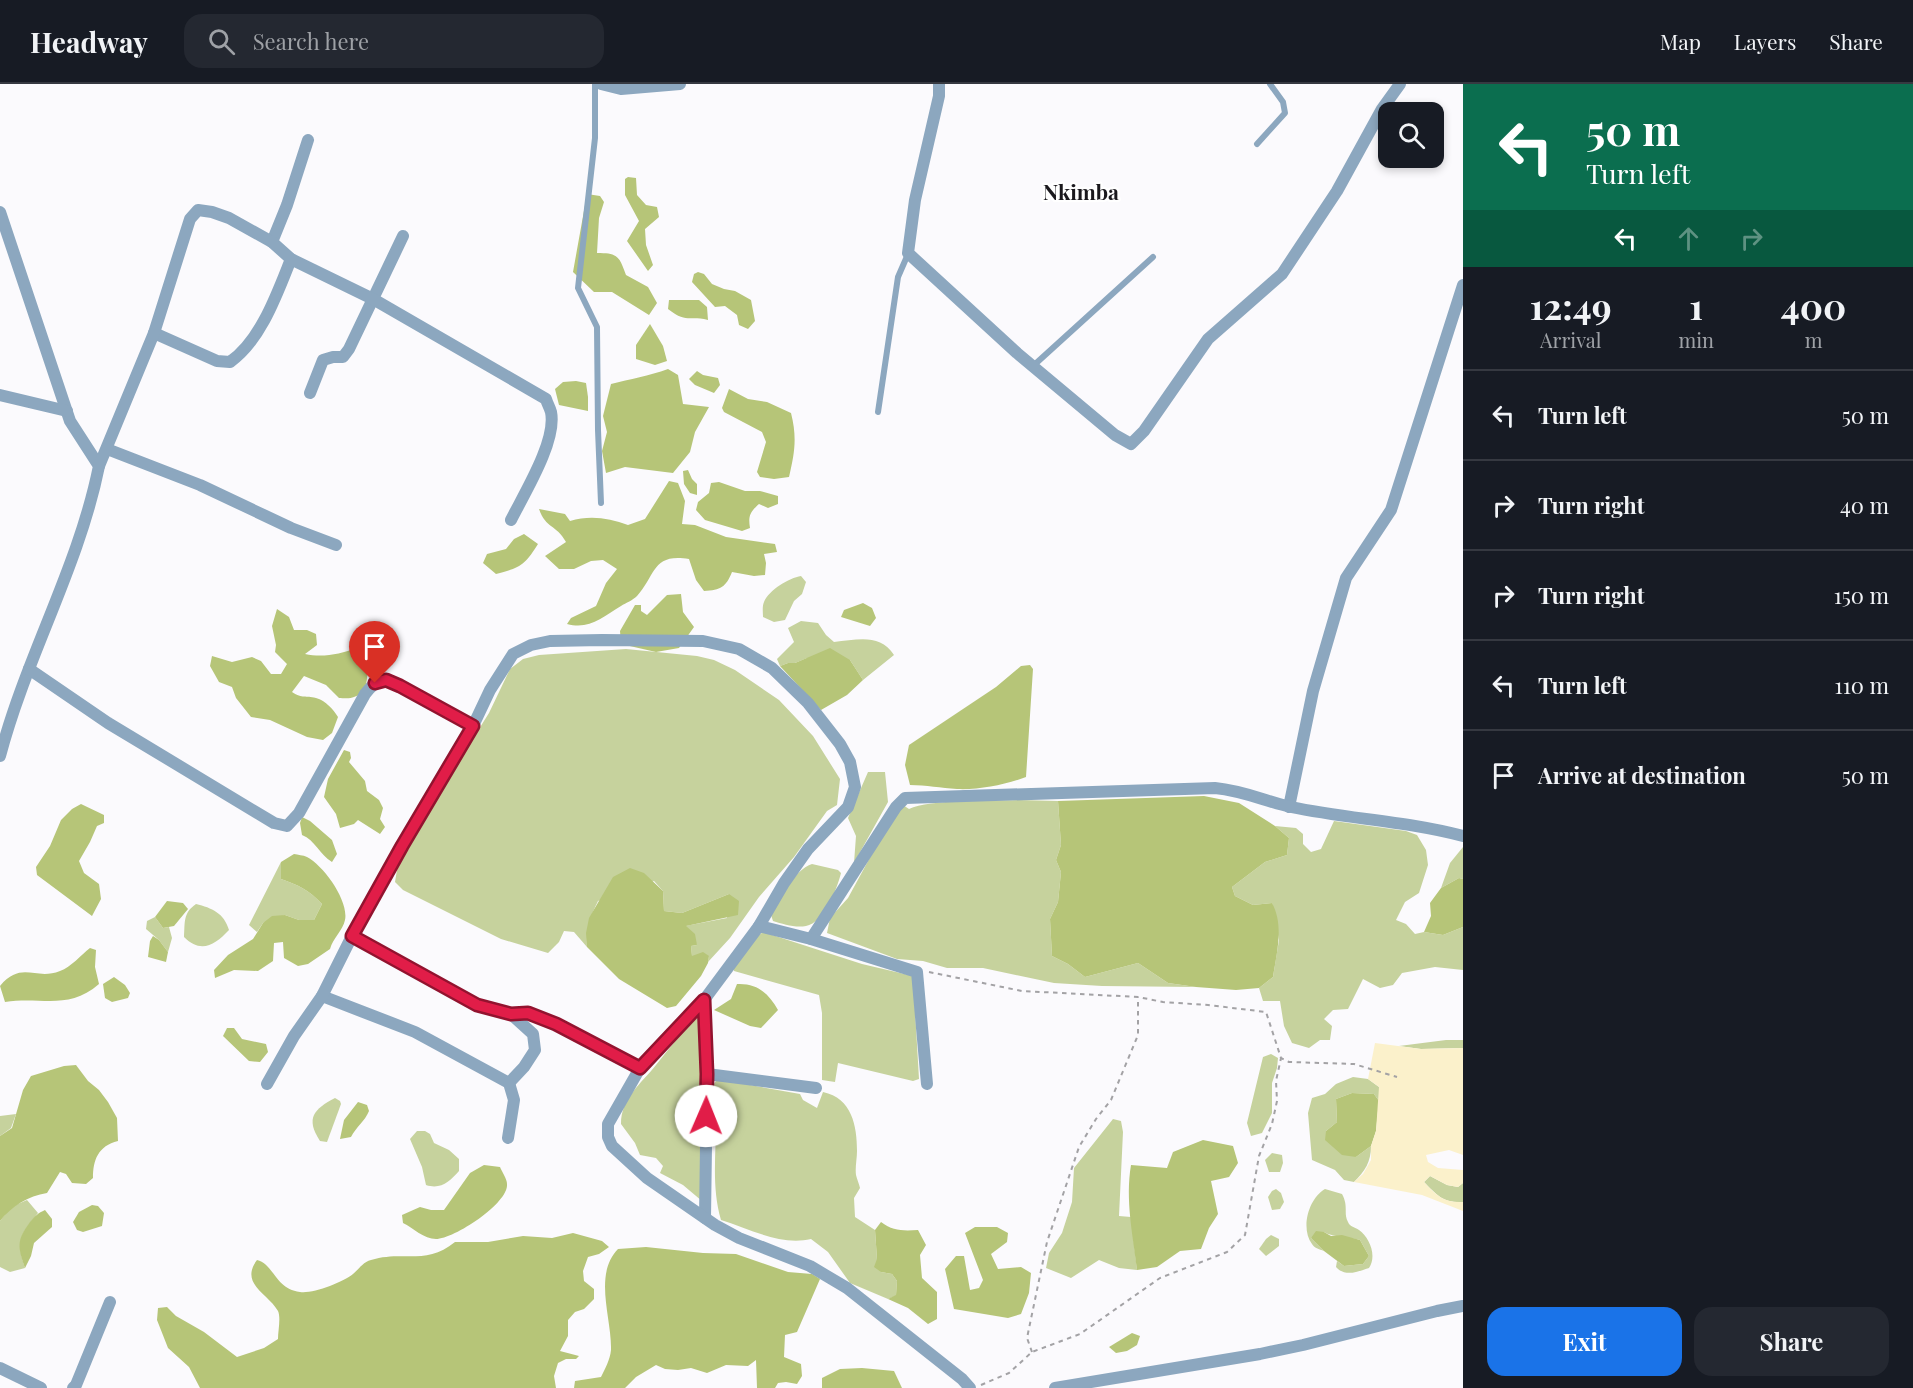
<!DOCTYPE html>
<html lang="en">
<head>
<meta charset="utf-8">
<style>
  :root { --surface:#171b24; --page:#242831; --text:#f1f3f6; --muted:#9ea1a6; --line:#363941; --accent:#1a73e8 }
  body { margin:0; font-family:"Playfair Display",serif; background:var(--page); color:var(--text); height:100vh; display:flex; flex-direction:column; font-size:22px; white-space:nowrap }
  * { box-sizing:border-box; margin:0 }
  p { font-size:20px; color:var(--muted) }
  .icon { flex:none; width:33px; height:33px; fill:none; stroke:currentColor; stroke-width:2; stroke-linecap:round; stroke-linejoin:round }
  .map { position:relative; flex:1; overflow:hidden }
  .sheet { display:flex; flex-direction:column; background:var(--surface); width:450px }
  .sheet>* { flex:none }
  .banner { background:#0b6e4f; color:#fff; overflow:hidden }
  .buttons { position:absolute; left:1378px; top:18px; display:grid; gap:12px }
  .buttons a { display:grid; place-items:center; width:66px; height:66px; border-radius:12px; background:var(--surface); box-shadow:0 3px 9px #0003; font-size:30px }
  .pin { position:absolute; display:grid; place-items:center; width:51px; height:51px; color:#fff; margin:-62px -26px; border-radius:50% 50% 50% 0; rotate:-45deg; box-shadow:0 0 6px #0007 }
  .pin .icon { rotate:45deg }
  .me { position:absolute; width:66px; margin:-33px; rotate:1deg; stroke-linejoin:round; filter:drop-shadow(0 0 4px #0008) }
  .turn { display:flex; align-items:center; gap:21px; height:126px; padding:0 24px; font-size:27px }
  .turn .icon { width:78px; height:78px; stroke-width:2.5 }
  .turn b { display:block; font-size:42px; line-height:51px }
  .lanes { display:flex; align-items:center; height:57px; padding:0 24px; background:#0003; justify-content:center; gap:30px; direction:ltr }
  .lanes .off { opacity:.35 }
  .eta { display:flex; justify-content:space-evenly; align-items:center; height:102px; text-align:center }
  .eta b { font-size:36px; font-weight:700; line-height:42px }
  .cta { display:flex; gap:12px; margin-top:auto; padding:12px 24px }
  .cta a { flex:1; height:69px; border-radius:18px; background:var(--accent); color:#fff; font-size:24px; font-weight:700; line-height:69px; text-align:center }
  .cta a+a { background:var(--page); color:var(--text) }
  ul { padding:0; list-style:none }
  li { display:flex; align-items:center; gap:18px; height:90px; padding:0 24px; border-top:2px solid var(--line) }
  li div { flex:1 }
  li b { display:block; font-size:22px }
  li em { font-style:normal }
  header { display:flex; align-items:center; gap:36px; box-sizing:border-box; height:84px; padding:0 30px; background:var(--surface); border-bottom:2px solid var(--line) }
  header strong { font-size:28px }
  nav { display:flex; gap:33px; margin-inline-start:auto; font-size:21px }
  .search { width:420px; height:54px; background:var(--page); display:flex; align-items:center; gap:15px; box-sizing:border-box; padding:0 21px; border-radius:18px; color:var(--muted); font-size:22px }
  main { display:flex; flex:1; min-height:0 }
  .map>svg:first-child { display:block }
</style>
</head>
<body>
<header>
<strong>Headway</strong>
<div class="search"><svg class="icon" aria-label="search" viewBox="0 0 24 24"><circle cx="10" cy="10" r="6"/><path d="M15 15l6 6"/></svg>Search here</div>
<nav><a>Map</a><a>Layers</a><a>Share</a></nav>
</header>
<main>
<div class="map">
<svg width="1463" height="1304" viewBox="0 0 1463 1304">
  <rect width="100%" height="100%" fill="#fbfafd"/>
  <g fill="#c6d29d">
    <path d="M801,492L806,498L802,510L794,517L785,536L774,538L763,533C763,529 762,522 764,518C769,506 789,494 801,492Z"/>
    <path d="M801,537L818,539L826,551L834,558C857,556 880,549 894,571L863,596L850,576L807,574L795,579H788L780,582L777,575L794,558L788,544Z"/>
    <path d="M626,565L697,572L714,576L735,586L779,616L813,652L840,695L837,721L827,727L794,773L759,813L730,854L708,878L709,872L692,873L691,862L697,861L685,842L727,834L729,810L682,829L664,827L663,807L654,797L598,817C590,833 586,845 587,863L574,848L564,847L559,858L548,869L501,855L403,806L395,798L397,786L405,768L438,710L489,629L510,585L523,575L539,571Z"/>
    <path d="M868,688H885L888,718L854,779L856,752L848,734Z"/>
    <path d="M1019,716L1058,717L1061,761L1056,776L1061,788L1058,818L1050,835L1052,872L1068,880L1085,893L1138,879L1168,899L1196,903L1102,902L1054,899L983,884H947L923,877L897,875L827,849L830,834L848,814L886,744L903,721L909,725C930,715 994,717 1019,716Z"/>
    <path d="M1334,737L1406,747L1417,751L1426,766L1428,781L1419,809L1405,818L1396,836L1406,840L1415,850L1424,848L1443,851L1463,843V886L1435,883L1402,889L1393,901L1380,904L1363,895L1348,925L1333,926L1324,935L1332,942L1330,956H1320L1309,964L1292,959L1284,942L1280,917H1263L1259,904L1273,893L1279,856L1272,819L1253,821L1235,812L1232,803L1265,778L1287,771L1289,754L1275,742L1296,744L1303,750V760L1311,768L1321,765Z"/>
    <path d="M1463,763V795L1459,794L1441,804L1450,779Z"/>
    <path d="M281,778V795C298,801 309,806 322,820L314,836H299L285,831L263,839L257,848L249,841Z"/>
    <path d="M812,780L838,786L841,789C837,805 824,839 806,842C795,844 783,840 773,837L771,831C780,815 795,785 812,780Z"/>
    <path d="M196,820C212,824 224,829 229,846C215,861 201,870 184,853C185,838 183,829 196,820Z"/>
    <path d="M155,833L163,844L169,843L172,854L168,868L159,856L146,845L147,837Z"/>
    <path d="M763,848L862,880L913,892L919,995L913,997L838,979L835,998L822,996V929L819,911L734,887L733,882L755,854Z"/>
    <path d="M698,934L701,962L700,1029L706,1075L702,1117L683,1101L660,1089L663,1082L656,1074L640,1071L635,1059L621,1040C621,1014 641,1000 656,981C668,966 680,951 692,936Z"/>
    <path d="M1446,956H1463V964L1421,965L1399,962Z"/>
    <path d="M1271,970L1278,974L1277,984L1272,999V1029L1262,1049L1251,1052L1247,1039L1263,973Z"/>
    <path d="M1353,993L1368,995L1379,1003V1017L1374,1010L1352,1009L1336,1015L1337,1038L1326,1047L1356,1073L1371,1062C1371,1078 1365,1087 1354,1098L1344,1096L1335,1086L1312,1076L1308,1029L1312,1014L1325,1010L1336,1000Z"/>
    <path d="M717,995L800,1010L803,1016L817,1024L823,1008C852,1014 857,1042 857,1067C857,1075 855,1083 856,1091C857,1095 859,1100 860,1104L854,1114L855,1133L875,1146L877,1175L881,1188L892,1190L897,1197L896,1212L888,1215L850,1199L828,1168L811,1155C780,1162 750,1145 721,1136C708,1092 721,1045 714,1000Z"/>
    <path d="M335,1014L340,1017L341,1020L327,1058L320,1057C305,1034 314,1025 335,1014Z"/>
    <path d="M16,1030L11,1044L0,1052V1032Z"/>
    <path d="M1113,1035L1121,1037L1123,1048L1119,1132L1131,1133L1137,1186L1119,1184L1099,1176L1071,1194L1046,1184L1049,1169L1062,1149L1072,1118L1074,1084Z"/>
    <path d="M417,1047H425L430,1050L434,1059L449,1066L459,1075V1087C450,1097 441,1106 426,1101L422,1083L410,1055Z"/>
    <path d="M1272,1069L1282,1071L1283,1079L1280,1088H1269L1265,1076Z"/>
    <path d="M1430,1092L1447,1101L1458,1103L1463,1099V1118C1443,1119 1437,1111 1424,1098Z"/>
    <path d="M1276,1105L1281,1109L1284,1118L1280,1125L1272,1126L1268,1113L1272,1107Z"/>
    <path d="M1325,1105L1342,1110C1349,1123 1343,1129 1348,1138C1350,1143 1355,1143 1359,1146C1370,1154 1377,1172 1369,1184C1357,1188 1345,1193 1336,1183L1337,1177L1344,1182L1363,1180L1369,1172L1360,1156C1350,1153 1332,1153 1324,1148L1311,1154L1324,1167C1319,1165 1314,1164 1312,1160C1300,1144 1309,1114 1325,1105Z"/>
    <path d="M27,1116L38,1129C20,1151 16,1156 25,1184L10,1188L0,1183V1137L11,1123Z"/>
    <path d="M1271,1151L1279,1155V1162L1266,1172L1259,1165L1266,1155Z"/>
  </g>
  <g fill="#b6c578">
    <path d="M628,93L636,94L637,111L646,121L657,123L659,133L645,145L646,161L653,181L648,187L627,157L639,137L625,111V95Z"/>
    <path d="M587,110L600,112L604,118L599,134L597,169C618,169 619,172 626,191L648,203L657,219L649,231L612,208H594L573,188Z"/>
    <path d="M698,188L704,190L712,200L724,205L735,207L751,216L755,237L748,245L739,241L737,231L725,222L715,223L692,198L694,190Z"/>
    <path d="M669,216H699L707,223L708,236C689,231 687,240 668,225Z"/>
    <path d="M650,240L663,262L667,277L655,281L636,275V261Z"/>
    <path d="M668,285L678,291L683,320L709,323L695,348L690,368L673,389L625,383L606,389L602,367L607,348L603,332L611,300C630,295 649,292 668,285Z"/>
    <path d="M697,287L703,291L718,294L720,301L714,309L695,301L689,295Z"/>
    <path d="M576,297L586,299L588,313V327L559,321L555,305L563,298Z"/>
    <path d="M729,305L748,315L767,318L791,329C797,353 795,368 789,393L774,395L760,393L757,388L766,358L762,348L724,328L722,324Z"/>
    <path d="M688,386L692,395L697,400V411L690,409L684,400L683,387Z"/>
    <path d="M669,397L678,399L685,417L682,440L695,441L726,453L775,460L777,468L764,470L766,479L765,491L754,492L732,488C726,503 721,506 704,507L696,496L689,475C652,469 656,491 637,512C633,516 626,519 621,522C602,533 590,546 567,540L571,534L596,522L606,499L617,485L603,476L591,477L574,485H559L545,472L566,458C556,440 546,445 539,425L565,430L570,437C590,431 609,434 628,441L645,435Z"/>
    <path d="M719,398L745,407H760L778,412V420L768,424L759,420C750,428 748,432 750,444L742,447L705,436L696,426L698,418L709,409L711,399Z"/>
    <path d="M524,450L538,460C525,481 520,484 496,490L483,479L487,470L506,465L514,455Z"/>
    <path d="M681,510L683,528L694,543L679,564L656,568L621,560L620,547L635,521H641V527L647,531L667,511Z"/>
    <path d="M863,519L872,524L876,534L870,542L841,533L844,526Z"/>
    <path d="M277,525L289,533L294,546H307L316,550L317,561L305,570C323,574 340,570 357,564L366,568C367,581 372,608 354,613C350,615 343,614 339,614L326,601L304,592L292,608C303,615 305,611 316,614C326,617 333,625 338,633L332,649L323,656L307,653L270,636L251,633L236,614L232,603L219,598L210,582L212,572L232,578L252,573L261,577L271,590H281L287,580L275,568L276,561L272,542Z"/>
    <path d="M830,564L850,576L863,596L847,611L821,626L780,582L788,579H795Z"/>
    <path d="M1030,581L1033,585L1026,693C1005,701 979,706 957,705C941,704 926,701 910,701L905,681L909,661L996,603L1021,582Z"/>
    <path d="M344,666L350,668L351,674L349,678L365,697L367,707L379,716L383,724L380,735L385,743L380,750L358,736L354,740L340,744L336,730L324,713L328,695Z"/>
    <path d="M1204,712L1239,719L1275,742L1289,754L1287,771L1265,778L1232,803L1235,812L1253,821L1272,819C1284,841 1277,868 1273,893L1259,904L1236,906L1196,903L1168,899L1138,879L1085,893L1068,880L1052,872L1050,835L1058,818L1061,788L1056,776L1061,761L1058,717Z"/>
    <path d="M81,720L104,731V739L97,742L90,758L79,777L84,789L99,800L101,815L92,832L37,791L36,783L50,762L61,736L72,725Z"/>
    <path d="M302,733L310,737L332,756L337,770L332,778C320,771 315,756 302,751L300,739Z"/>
    <path d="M294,770C298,771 303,771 307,773C324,782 349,817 345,836C343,846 333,854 330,865L308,880L298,882L284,874L283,858L274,859L273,877L258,887L234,886L215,894L214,886L228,871L253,855L263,839L272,832L285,831L299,836H314L322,820C309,806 298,801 281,795V778Z"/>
    <path d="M630,784L644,789L663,807L664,827L682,829L729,810L739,817L738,831L686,842L695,850L697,861L691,862L692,872L703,868L709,872L708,879L701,892L676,922L667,924L619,895L587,863L586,849L589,834L613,793Z"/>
    <path d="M1459,794L1463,795V843L1443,851L1424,848L1431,832L1430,819L1441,804Z"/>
    <path d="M167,817L183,819L188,825L174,842L163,844L155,833Z"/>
    <path d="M153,852L159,856L168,868L166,878L148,873L150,857Z"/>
    <path d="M90,864L96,866L95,883L99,900C68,927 41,912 5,918L0,902C22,876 35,897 60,887C71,883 81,871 90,864Z"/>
    <path d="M114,893L125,901L130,909L128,914L112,918L105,914L103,900Z"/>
    <path d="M737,900C758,899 769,910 778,926L761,944L750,942L714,926L731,915Z"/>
    <path d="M227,944H234L242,955L266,960L268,968L260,978L249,977L223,952Z"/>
    <path d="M76,981L88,997L99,1006L108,1018L117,1034L118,1057C98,1062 93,1076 93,1094L86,1100L72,1099L66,1090L60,1088L47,1109C28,1112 12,1122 0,1137V1052L12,1044L23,1006L31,992L64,982Z"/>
    <path d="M1352,1009L1374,1010L1379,1017L1376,1047L1371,1062L1356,1073L1342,1071L1325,1056L1326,1047L1337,1038L1336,1015Z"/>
    <path d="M358,1018L367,1021L369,1027C365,1037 356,1043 351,1053L340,1055L344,1036Z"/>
    <path d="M1203,1056L1233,1062L1238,1079L1229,1093L1211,1097L1218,1130L1209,1144L1201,1165L1180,1167L1157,1183L1137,1186C1133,1151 1125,1116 1131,1081L1167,1084L1173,1068Z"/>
    <path d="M484,1081L500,1083C502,1088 507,1095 507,1100C509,1119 454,1155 436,1155C424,1155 413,1144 403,1139L402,1131L420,1123L431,1126H444L470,1089Z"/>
    <path d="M92,1121L98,1122L104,1129L102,1142L83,1148L77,1146L73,1138L79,1128Z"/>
    <path d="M45,1126L52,1135V1143L34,1159L31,1172L25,1184C18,1163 16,1157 30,1138C35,1132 38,1129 45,1126Z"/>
    <path d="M881,1138C893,1147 903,1147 918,1146L926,1161L920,1171L922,1194L937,1208V1235L928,1240L908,1224L888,1215L896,1211L897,1197L892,1190L881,1188L874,1183L877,1175L875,1146Z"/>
    <path d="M975,1143H997L1008,1149L1007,1158L991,1170L998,1185L1021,1183L1031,1189L1029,1209L1021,1230L1008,1234L954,1225L945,1185L956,1172H964L970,1206L979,1204L983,1196L965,1149Z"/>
    <path d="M1316,1147L1324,1148L1331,1152L1342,1151L1360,1156L1369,1172L1363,1180L1344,1182L1324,1167L1311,1154Z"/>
    <path d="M573,1149L602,1157L609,1163L599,1170L588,1173L583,1187L584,1197L594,1205V1215L584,1225L575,1228L568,1236V1252L560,1267L579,1272L576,1275H566L558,1279L554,1292L556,1304H200L189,1283L168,1264L157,1236L158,1224L167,1223L176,1232L204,1248L237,1273L264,1264L278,1255C278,1247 281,1234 278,1227C269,1210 239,1200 257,1176C274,1180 275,1205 300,1208C313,1210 343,1198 353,1190C359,1185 363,1178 371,1176C403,1166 426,1182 455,1158H488L523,1152L552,1154Z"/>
    <path d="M646,1163L703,1169L736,1170L788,1188L812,1190L820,1195L797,1248L785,1251L784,1273L801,1280L802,1292L797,1300L786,1298L778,1299L775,1304H757L756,1276L748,1282L726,1281L707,1289L691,1284L678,1286L665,1285L656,1281L636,1293L625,1304H574L575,1297L601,1293C605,1285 610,1276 611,1266C612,1234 593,1191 618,1165Z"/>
    <path d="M1132,1249L1140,1252L1137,1261L1127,1267L1116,1269L1109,1263Z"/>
    <path d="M862,1284L894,1287L902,1304H822V1294L840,1285Z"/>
  </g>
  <path fill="#fbf1cb" d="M1375,959L1421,965L1463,964V1071L1449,1066L1426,1071L1428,1078L1438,1084L1463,1086V1099L1458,1103L1447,1101L1430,1092L1424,1098C1437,1112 1444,1119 1463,1118V1127L1422,1111L1354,1098L1363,1090L1371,1076V1062L1376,1047L1379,1003L1368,995Z"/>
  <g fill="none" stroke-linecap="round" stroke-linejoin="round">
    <g stroke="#a3a2a5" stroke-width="2" stroke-dasharray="4.5 4.5" stroke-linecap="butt">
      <path d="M929,888L1022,907L1138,913L1163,918L1208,921L1266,928L1281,974L1289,978L1354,980L1397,993"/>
      <path d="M1032,1268L1027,1254L1047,1158L1079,1063L1096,1035L1111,1016L1138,951V913"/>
      <path d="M981,1301L1009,1289L1032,1268L1080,1250L1160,1194L1227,1168L1245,1151L1259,1072L1272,1040L1277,1017L1276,997L1281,974"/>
    </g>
    <g stroke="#8ca7bf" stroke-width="6">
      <path d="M595,0V54L578,204L597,243L598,346L601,419"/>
      <path d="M1257,60L1285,29L1283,18L1270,0"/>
      <path d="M1033,282L1153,173"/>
      <path d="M878,328L898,193L908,170"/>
    </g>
    <g stroke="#8ca7bf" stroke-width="12">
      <path d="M601,0L621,5L680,0"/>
      <path d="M939,0V12L915,116L908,169L1017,269L1115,351L1131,360L1144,347L1208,255L1282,190L1337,107L1382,25L1400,0"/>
      <path d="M0,128L70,337L99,382C79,482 26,573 0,672"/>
      <path d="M272,158L287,121L308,56"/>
      <path d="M154,249L217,277L230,278C261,256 277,210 291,175"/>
      <path d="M310,309L323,276L333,273H343L349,265L403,152"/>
      <path d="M0,311L67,327"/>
      <path d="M107,365L200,401L291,444L336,461"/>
      <path d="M99,382L154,249L190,135L198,126L212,128L229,134L272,158L291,175L373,215L546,315C547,319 550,324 551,328C557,357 524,410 511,436"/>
      <path d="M29,585L108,639L274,739L287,742L299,729L365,610C371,603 375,597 384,597C395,596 458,634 473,642"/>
      <path d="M1289,723L1313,607L1346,494L1391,426L1463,201"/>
      <path d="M352,852L477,921L511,930L528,929L556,940L640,984"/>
      <path d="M811,855L896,723L905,714L1215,704C1245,707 1264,717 1291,723C1348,735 1407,737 1463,752"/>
      <path d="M322,912L415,948L509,999L514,1016L508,1054"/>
      <path d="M704,916L707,990L705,1134"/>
      <path d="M707,990L816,1004"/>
      <path d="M509,999L524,983L535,966L533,950L511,930"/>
      <path d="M267,1000L294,952L322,912L352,852L402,762L473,642L490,606L513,570L531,561L550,557L602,556L703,557L739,565L772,584L808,619L840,660L850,678L855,703L848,723L808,765L784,799L759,842"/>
      <path d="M927,1000L917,888L811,855L759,842L704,916L640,984L608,1040V1053L612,1062L647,1094L715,1141L739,1154L810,1182L847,1204L962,1295L970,1304"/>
      <path d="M0,1284L41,1304"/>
      <path d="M73,1304L76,1301L110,1218"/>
      <path d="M1055,1304L1260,1270L1303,1261L1437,1227L1463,1222"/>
    </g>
  </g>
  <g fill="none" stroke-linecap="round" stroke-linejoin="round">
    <defs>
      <path id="route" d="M375,599L386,596L400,602L473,642L402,762L352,852L477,921L511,930L528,929L556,940L640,984L704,916L707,990L706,1032"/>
    </defs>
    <use href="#route" stroke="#92132f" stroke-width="15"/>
    <use href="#route" stroke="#e11d48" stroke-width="10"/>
  </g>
  <g text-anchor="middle" stroke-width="4.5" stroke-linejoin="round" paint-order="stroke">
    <g font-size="21" font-weight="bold" fill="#1a181d" stroke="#fff">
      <text x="1081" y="116">Nkimba</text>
    </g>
  </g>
</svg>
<div class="buttons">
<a><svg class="icon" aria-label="search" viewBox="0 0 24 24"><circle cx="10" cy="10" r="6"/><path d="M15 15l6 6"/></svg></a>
</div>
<div class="pin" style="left:375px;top:599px;background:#d93025"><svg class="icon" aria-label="arrive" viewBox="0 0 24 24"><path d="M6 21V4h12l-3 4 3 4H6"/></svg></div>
<svg class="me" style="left:706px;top:1032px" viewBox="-20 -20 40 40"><circle r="19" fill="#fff"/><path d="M0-13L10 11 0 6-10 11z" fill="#e11d48"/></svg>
</div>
<section class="sheet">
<div class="banner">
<div class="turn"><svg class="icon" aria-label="left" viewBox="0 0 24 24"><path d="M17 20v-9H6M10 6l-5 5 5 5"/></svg><div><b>50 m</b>Turn left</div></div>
<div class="lanes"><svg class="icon" aria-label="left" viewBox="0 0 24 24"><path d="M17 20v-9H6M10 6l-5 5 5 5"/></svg><svg class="icon off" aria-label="ahead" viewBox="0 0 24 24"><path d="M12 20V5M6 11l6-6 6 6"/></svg><svg class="icon off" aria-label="right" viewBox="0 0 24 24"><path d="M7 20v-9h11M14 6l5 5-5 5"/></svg></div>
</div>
<div class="eta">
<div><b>12:49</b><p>Arrival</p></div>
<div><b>1</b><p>min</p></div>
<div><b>400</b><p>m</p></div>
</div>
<ul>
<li><svg class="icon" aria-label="left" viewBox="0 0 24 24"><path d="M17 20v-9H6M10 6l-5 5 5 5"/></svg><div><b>Turn left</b></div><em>50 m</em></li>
<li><svg class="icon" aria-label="right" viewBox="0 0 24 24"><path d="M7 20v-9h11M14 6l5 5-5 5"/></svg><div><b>Turn right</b></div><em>40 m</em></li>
<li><svg class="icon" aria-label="right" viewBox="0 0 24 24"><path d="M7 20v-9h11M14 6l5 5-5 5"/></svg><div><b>Turn right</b></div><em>150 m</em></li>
<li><svg class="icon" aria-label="left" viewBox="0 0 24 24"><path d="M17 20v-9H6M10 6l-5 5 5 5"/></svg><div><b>Turn left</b></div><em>110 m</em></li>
<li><svg class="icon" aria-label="arrive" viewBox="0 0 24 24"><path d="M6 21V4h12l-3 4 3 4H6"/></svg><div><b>Arrive at destination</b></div><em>50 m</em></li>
</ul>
<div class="cta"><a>Exit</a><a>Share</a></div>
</section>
</main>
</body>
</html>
